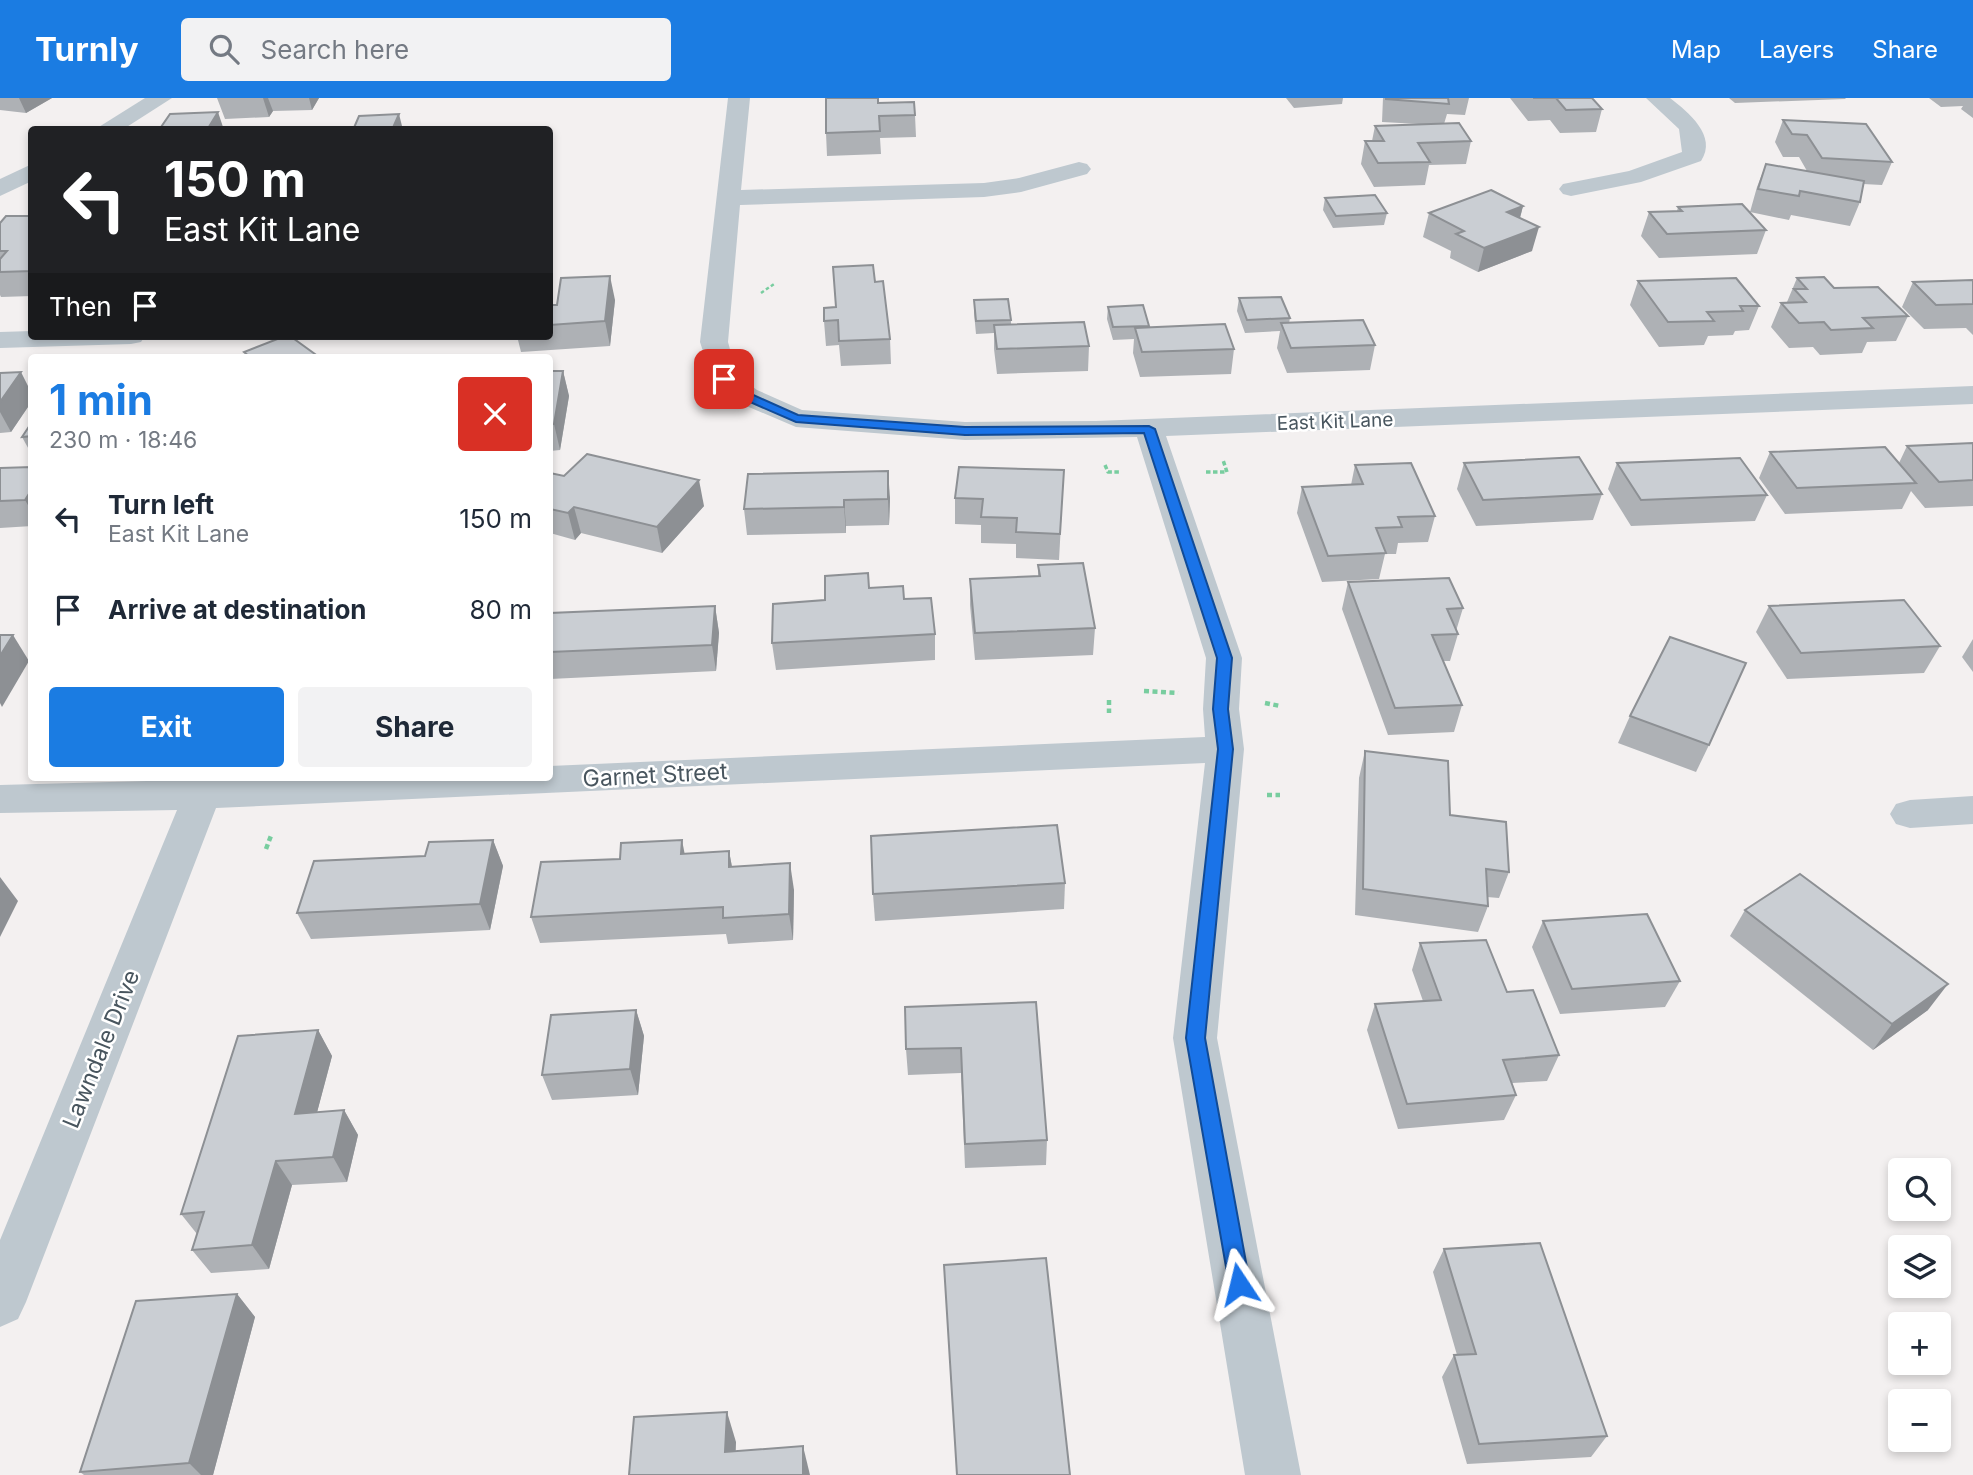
<!DOCTYPE html>
<html lang="en">
<head>
<meta charset="utf-8">
<style>
  :root { --surface:#fff; --page:#f2f2f3; --text:#1f2937; --muted:#747a83; --accent:#1b7ce2 }
  body { margin:0; font-family:Inter,sans-serif; background:var(--page); color:var(--text); height:100vh; display:flex; flex-direction:column; font-size:26px; white-space:nowrap }
  * { box-sizing:border-box; margin:0 }
  p { font-size:23px; color:var(--muted) }
  .icon { flex:none; width:38px; height:38px; fill:none; stroke:currentColor; stroke-width:2; stroke-linecap:round; stroke-linejoin:round }
  .map { position:relative; flex:1; overflow:hidden }
  .details { position:absolute; left:28px; top:256px; width:525px; height:427px; display:flex; flex-direction:column; background:var(--surface); border-radius:7px; box-shadow:0 4px 10px #0003 }
  .details>* { flex:none }
  .hud { position:absolute; left:28px; top:28px; width:525px; height:214px; border-radius:7px; box-shadow:0 4px 10px #0003; background:#202124; color:#fff; overflow:hidden }
  .buttons { position:absolute; left:1888px; top:1060px; display:grid; gap:14px }
  .buttons a { display:grid; place-items:center; width:63px; height:63px; border-radius:7px; background:var(--surface); box-shadow:0 4px 10px #0003; font-size:35px }
  .pin { position:absolute; display:grid; place-items:center; width:60px; height:60px; color:#fff; margin:-30px; border-radius:14px; box-shadow:0 4px 10px #0006 }
  .me { position:absolute; width:77px; margin:-38px; rotate:350deg; stroke-linejoin:round; filter:drop-shadow(0 0 5px #0008) }
  .turn { display:flex; align-items:center; gap:24px; height:147px; padding:0 21px; font-size:32px }
  .turn .icon { width:91px; height:91px; stroke-width:2.5 }
  .turn b { display:block; font-size:49px; line-height:60px }
  .then { display:flex; align-items:center; height:66px; padding:0 21px; background:#0003; gap:14px; font-size:26px }
  .round { display:grid; place-items:center; flex:none; width:74px; height:74px; border-radius:7px; background:var(--page) }
  .head { display:flex; align-items:center; justify-content:space-between; height:119px; padding:0 21px }
  h1 { font-size:42px; font-weight:700; line-height:52px; color:var(--accent) }
  .action { display:flex; gap:14px; margin-top:auto; padding:14px 21px }
  .action a { flex:1; height:80px; border-radius:7px; background:var(--accent); color:#fff; font-size:28px; font-weight:700; line-height:80px; text-align:center }
  .action a+a { background:var(--page); color:var(--text) }
  ul { padding:0; list-style:none }
  li { display:flex; align-items:center; gap:21px; height:91px; padding:0 21px }
  li div { flex:1 }
  li b { display:block; font-size:26px }
  li em { font-style:normal }
  header { display:flex; align-items:center; gap:42px; box-sizing:border-box; height:98px; padding:0 35px; background:var(--accent); color:#fff }
  header strong { font-size:33px }
  nav { display:flex; gap:38px; margin-inline-start:auto; font-size:24px }
  .search { width:490px; height:63px; background:var(--page); display:flex; align-items:center; gap:18px; box-sizing:border-box; padding:0 24px; border-radius:7px; color:var(--muted); font-size:26px }
  .map>svg:first-child { display:block }
</style>
</head>
<body>
<header>
<strong>Turnly</strong>
<div class="search"><svg class="icon" aria-label="search" viewBox="0 0 24 24"><circle cx="10" cy="10" r="6"/><path d="M15 15l6 6"/></svg>Search here</div>
<nav><a>Map</a><a>Layers</a><a>Share</a></nav>
</header>
<div class="map">
<svg width="1973" height="1377" viewBox="0 0 1973 1377">
  <rect width="100%" height="100%" fill="#f3f0f0"/>
  <g fill="none" stroke-linecap="round" stroke-linejoin="round">
    <path stroke="#78cd9f" stroke-width="2.5" stroke-dasharray="3.5 2.5" stroke-linecap="butt" d="M761,195L774,186"/>
    <g stroke="#78cd9f" stroke-width="3.5" stroke-dasharray="4.5 2.5" stroke-linecap="butt">
      <path d="M1105,367L1108,374H1119"/>
      <path d="M1206,374H1227L1223,362"/>
    </g>
    <g stroke="#78cd9f" stroke-width="4.5" stroke-dasharray="5 3.5" stroke-linecap="butt">
      <path d="M1144,593L1178,595"/>
      <path d="M1109,602V615"/>
      <path d="M1265,605L1280,608"/>
      <path d="M1267,697H1280"/>
      <path d="M266,751L272,735"/>
    </g>
    <g fill="#bec8cf" fill-rule="evenodd">
      <path d="M145,0H172L122,32H94Z"/>
      <path d="M728,0H750L741,92L984,85L1019,80L1079,64L1087,66L1091,71L1087,76L1021,94L984,99L740,107L728,244L737,277L757,292L802,312L965,324L1096,323L1973,288V306L1166,338L1242,560L1239,611L1244,651L1217,940L1301,1377H1245L1173,940L1205,665L216,710L26,1204L18,1221L0,1229V1142L177,712L0,715V687L293,679H550V668L1205,639L1203,611L1206,560L1137,339L965,342L796,329L737,304L714,287L700,244Z"/>
      <path d="M1646,0H1670C1688,14 1718,38 1701,63L1641,84L1571,98L1563,96L1559,91L1563,86L1629,73L1682,54L1679,31Z"/>
      <path d="M32,66V83L0,98V81Z"/>
      <path d="M32,233V238H145L141,244L131,246L0,250V234Z"/>
      <path d="M1973,698V726L1910,730L1896,726L1890,716L1896,706L1910,702Z"/>
    </g>
  </g>
  <g fill="#aeb1b5">
    <path d="M0,0H52L26,15L0,12Z"/>
    <path d="M217,0H319L312,12L273,13L269,19L225,21Z"/>
    <path d="M1286,0H1343L1342,6L1294,10Z"/>
    <path d="M1383,0H1469L1465,17L1447,16L1444,26L1471,43L1466,66L1429,67L1425,87L1374,89L1361,66L1365,43H1372L1375,28L1419,26L1382,24Z"/>
    <path d="M1510,0H1592L1602,11L1596,34L1560,35L1550,22L1528,23Z"/>
    <path d="M1729,0H1846L1845,1L1735,5Z"/>
    <path d="M1929,0H1973V20L1961,11L1963,8L1941,9Z"/>
    <path d="M878,5L915,17L916,39L880,40L881,56L827,58L826,35Z"/>
    <path d="M1783,22L1892,64L1882,87L1863,86L1860,104L1850,128L1791,117L1789,122L1750,114L1757,89L1766,66L1807,73L1799,59H1783L1775,44Z"/>
    <path d="M1325,100L1387,115L1384,127L1333,130L1323,112Z"/>
    <path d="M1523,108L1520,120L1532,153L1478,174L1450,160L1451,153L1423,139L1429,115Z"/>
    <path d="M1678,109L1766,132L1757,156L1659,160L1641,138L1649,114L1677,113Z"/>
    <path d="M32,118V198L1,199L0,197V125Z"/>
    <path d="M1797,180L1834,190L1908,218L1896,243L1867,244L1862,255L1820,257L1813,249L1789,250L1771,229L1781,205L1787,204Z"/>
    <path d="M1973,182V237L1966,230L1924,231L1902,209L1913,184Z"/>
    <path d="M1638,183L1759,208L1749,232L1735,233L1733,237L1708,238L1704,247L1659,249L1630,207Z"/>
    <path d="M875,184L890,241L891,266L841,268L839,247L826,248L824,223L836,209Z"/>
    <path d="M1239,200L1290,220L1289,225L1375,247L1370,272L1287,275L1277,250L1280,233L1245,235L1237,213Z"/>
    <path d="M615,202L610,248L521,254L517,238H550V207Z"/>
    <path d="M974,202L1011,222V226L1089,248L1088,273L997,276L994,251V235L976,236L974,215Z"/>
    <path d="M1108,209L1149,228V230L1234,251L1231,276L1140,279L1133,255L1134,241L1113,242L1107,221Z"/>
    <path d="M550,273H563L569,298L560,352L550,353Z"/>
    <path d="M0,275L32,296V303L11,334L0,335Z"/>
    <path d="M32,324V357L22,339Z"/>
    <path d="M1973,345V408L1925,410L1911,393L1902,411L1785,416L1759,380L1770,354L1899,365L1907,348Z"/>
    <path d="M1464,365L1602,396L1593,422L1476,428L1457,391Z"/>
    <path d="M1617,365L1767,397L1755,423L1631,428L1608,391Z"/>
    <path d="M1355,367L1435,418L1428,444L1398,445L1396,456H1385L1379,481L1322,484L1297,415L1302,389L1351,387Z"/>
    <path d="M32,369V428L0,430V370Z"/>
    <path d="M1064,372L1059,462L1016,460V446L981,445V427L955,426V400Z"/>
    <path d="M550,375L704,408L662,455L581,435L575,442L550,435Z"/>
    <path d="M748,376L890,400L889,427L846,428V435L747,437L744,411Z"/>
    <path d="M1038,467L1095,530L1093,557L975,562L970,507V481L1038,478Z"/>
    <path d="M1348,484L1463,510L1456,533L1458,536L1450,563H1443L1462,607L1454,634L1388,637L1342,511Z"/>
    <path d="M869,490L904,501L935,536V562L776,572L772,545L825,502Z"/>
    <path d="M715,508L719,535L716,573L550,581V515Z"/>
    <path d="M1769,508L1940,548L1924,575L1787,581L1756,534Z"/>
    <path d="M1973,541V574L1962,559Z"/>
    <path d="M1630,618L1709,647L1696,674L1618,645Z"/>
    <path d="M1365,653L1450,717L1509,774L1499,800L1487,799L1488,808L1478,834L1355,817L1359,680Z"/>
    <path d="M493,742L503,768L490,832L311,841L297,815L425,758Z"/>
    <path d="M729,753L732,769L794,792L793,842L728,846L726,836L540,845L531,819L620,761Z"/>
    <path d="M1065,785L1064,811L875,823L873,796Z"/>
    <path d="M1745,812L1928,912L1873,952L1730,838Z"/>
    <path d="M1543,823L1680,883L1665,909L1560,916L1532,849Z"/>
    <path d="M1420,845L1507,894L1559,957L1547,983L1512,985L1516,997L1504,1022L1398,1031L1367,932L1375,906L1423,903L1412,872Z"/>
    <path d="M1036,904L1047,1042L1046,1067L965,1070L961,975L908,977L906,951Z"/>
    <path d="M636,912L644,938L638,997L552,1002L542,977Z"/>
    <path d="M318,932L332,958L317,1014L344,1012L358,1037L347,1084L292,1087L269,1171L211,1175L192,1152L197,1136L181,1116Z"/>
    <path d="M1444,1151L1607,1338L1591,1359L1467,1366L1442,1279L1454,1257H1457L1433,1174Z"/>
    <path d="M237,1196L255,1219L213,1377H84L80,1374Z"/>
  </g>
  <g fill="#8d9094">
    <path d="M19,0H52L26,15Z"/>
    <path d="M263,0H268L273,13L269,19Z"/>
    <path d="M309,0H319L312,12Z"/>
    <path d="M218,14L224,32H207Z"/>
    <path d="M399,16L402,28L400,32H392Z"/>
    <path d="M1523,108L1517,131L1507,114Z"/>
    <path d="M1539,129L1532,153L1478,174L1484,150Z"/>
    <path d="M610,178L615,202L610,248L605,223Z"/>
    <path d="M563,273L569,298L560,352L554,326Z"/>
    <path d="M21,274L32,296V303L11,334L0,314V304Z"/>
    <path d="M888,373L890,400L889,427L888,401Z"/>
    <path d="M699,382L704,408L662,455L657,429Z"/>
    <path d="M32,391V414L25,402Z"/>
    <path d="M844,402L846,428V435L844,409Z"/>
    <path d="M574,409L581,435L575,442L568,415Z"/>
    <path d="M715,508L719,535L716,573L712,547Z"/>
    <path d="M13,537L29,563L2,609L0,605V558Z"/>
    <path d="M493,742L503,768L490,832L480,806Z"/>
    <path d="M682,742L687,768L681,756Z"/>
    <path d="M729,753L734,780L729,769Z"/>
    <path d="M790,765L794,792L793,842L789,816Z"/>
    <path d="M0,779L18,803L0,839Z"/>
    <path d="M1948,886L1928,912L1873,952L1892,926Z"/>
    <path d="M636,912L644,938L638,997L630,971Z"/>
    <path d="M318,932L332,958L310,1041L295,1016Z"/>
    <path d="M344,1012L358,1037L347,1084L333,1059Z"/>
    <path d="M276,1063L292,1087L269,1171L252,1147Z"/>
    <path d="M237,1196L255,1219L213,1377H201L189,1365Z"/>
    <path d="M727,1314L736,1344L735,1377L725,1354Z"/>
    <path d="M803,1348L810,1377H803Z"/>
  </g>
  <g fill="#caced3" stroke="#8d9094" stroke-width="2">
    <path d="M826,0H878V5L914,4L915,17L879,18L880,33L826,35Z"/>
    <path d="M1386,0H1448L1449,6L1386,1Z"/>
    <path d="M1533,0H1592L1602,11L1566,12L1556,0Z"/>
    <path d="M218,14L207,32H159L170,16Z"/>
    <path d="M399,16L392,32H353L359,18Z"/>
    <path d="M1783,22L1866,26L1892,64L1822,60L1807,37L1792,36Z"/>
    <path d="M1459,25L1471,43L1418,45L1430,64L1378,65L1365,43H1384L1375,28Z"/>
    <path d="M1766,66L1864,83L1860,104L1800,93L1799,98L1758,91Z"/>
    <path d="M1491,92L1523,108L1507,114L1539,129L1484,150L1456,136L1464,133L1429,115Z"/>
    <path d="M1375,97L1387,115L1336,118L1325,100Z"/>
    <path d="M1742,106L1766,132L1667,136L1649,114L1682,113L1678,109Z"/>
    <path d="M6,118H32V173L0,174V161L7,153H0V125Z"/>
    <path d="M873,167L875,184L883,183L890,241L839,243L838,222L824,223V210L836,209L833,169Z"/>
    <path d="M610,178L605,223L550,227V207H557L561,180Z"/>
    <path d="M1824,179L1834,190L1878,189L1908,218L1863,220L1873,230L1831,232L1824,224L1799,225L1781,205L1806,204L1794,191H1807L1797,180Z"/>
    <path d="M1736,180L1759,208H1740L1743,213L1707,214L1714,223L1668,224L1638,183Z"/>
    <path d="M1973,182V206L1936,207L1913,184Z"/>
    <path d="M1281,199L1290,220L1247,222L1239,200Z"/>
    <path d="M1008,201L1011,222L976,223L974,202Z"/>
    <path d="M1143,207L1149,228L1113,229L1108,209Z"/>
    <path d="M1363,222L1375,247L1291,250L1281,225Z"/>
    <path d="M1084,224L1089,248L997,251L994,227Z"/>
    <path d="M1225,226L1234,251L1142,254L1135,230Z"/>
    <path d="M285,238H290L319,259H250L244,254Z"/>
    <path d="M550,273H563L554,326L550,327Z"/>
    <path d="M21,274L0,304V275Z"/>
    <path d="M32,324V338L22,339Z"/>
    <path d="M1973,345V382L1939,384L1907,348Z"/>
    <path d="M1885,349L1916,385L1797,390L1770,354Z"/>
    <path d="M587,356L699,382L657,429L574,409L568,415L550,411V375L564,378Z"/>
    <path d="M1579,359L1602,396L1483,402L1464,365Z"/>
    <path d="M1740,360L1767,397L1641,402L1617,365Z"/>
    <path d="M1411,365L1435,418L1398,419L1402,429L1376,430L1386,455L1328,458L1302,389L1363,386L1355,367Z"/>
    <path d="M32,369V391L25,402L0,403V370Z"/>
    <path d="M959,369L1064,372L1060,436L1016,434L1017,420L981,419L983,401L955,400Z"/>
    <path d="M888,373V401L844,402V409L744,411L748,376Z"/>
    <path d="M1083,465L1095,530L975,535L970,481L1040,478L1038,467Z"/>
    <path d="M868,475L869,490L903,488L904,501L931,500L935,536L772,545L773,506L825,502V478Z"/>
    <path d="M1449,480L1463,510L1447,511L1458,536L1432,537L1462,607L1395,610L1348,484Z"/>
    <path d="M1904,502L1940,548L1801,555L1769,508Z"/>
    <path d="M715,508L712,547L550,554V515Z"/>
    <path d="M0,537H13L0,558Z"/>
    <path d="M1670,539L1746,565L1709,647L1630,618Z"/>
    <path d="M1365,653L1448,663L1450,717L1506,724L1509,774L1486,771L1488,808L1363,791Z"/>
    <path d="M1057,727L1065,785L873,796L871,738Z"/>
    <path d="M493,742L480,806L297,815L314,763L425,758L429,744Z"/>
    <path d="M682,742L681,756L729,753V769L790,765L789,816L723,820V809L531,819L541,764L620,761L621,745Z"/>
    <path d="M1800,776L1948,886L1892,926L1745,812Z"/>
    <path d="M1647,816L1680,883L1572,891L1543,823Z"/>
    <path d="M1486,842L1507,894L1533,892L1559,957L1503,962L1516,997L1407,1006L1375,906L1441,902L1420,845Z"/>
    <path d="M1036,904L1047,1042L965,1046L961,950L906,951L905,909Z"/>
    <path d="M636,912L630,971L542,977L551,917Z"/>
    <path d="M318,932L295,1016L344,1012L333,1059L276,1063L252,1147L192,1152L204,1114L181,1116L238,938Z"/>
    <path d="M1540,1145L1607,1338L1479,1346L1454,1257L1476,1256L1444,1151Z"/>
    <path d="M1046,1160L1070,1377H957L944,1167Z"/>
    <path d="M237,1196L189,1365L80,1374L136,1203Z"/>
    <path d="M727,1314L725,1354L803,1348V1377H629L634,1319Z"/>
  </g>
  <path fill="#1a73e8" stroke="#114b97" stroke-width="2" d="M720,279H728L751,296L798,317L965,329L1149,328L1155,331L1232,560L1228,611L1233,651L1205,940L1250,1186L1247,1193L1239,1196L1232,1193L1229,1186L1186,940L1218,651L1213,611L1217,560L1144,335L965,337L796,324L743,301L720,284Z"/>
  <g text-anchor="middle" stroke-width="5" stroke-linejoin="round" paint-order="stroke">
    <g font-size="19" fill="#48555e" stroke="#fff">
      <text transform="translate(1335 323) rotate(-2)" y="7">East Kit Lane</text>
    </g>
    <g font-size="23" fill="#48555e" stroke="#fff">
      <text transform="translate(655 677) rotate(-3)" y="8">Garnet Street</text>
      <text transform="translate(101 951) rotate(-68)" y="8">Lawndale Drive</text>
    </g>
  </g>
</svg>
<div class="buttons">
<a><svg class="icon" aria-label="search" viewBox="0 0 24 24"><circle cx="10" cy="10" r="6"/><path d="M15 15l6 6"/></svg></a>
<a><svg class="icon" aria-label="layers" viewBox="0 0 24 24"><path d="M12 4l9 5-9 5-9-5zM3 14l9 5 9-5"/></svg></a>
<a>+</a>
<a>−</a>
</div>
<div class="pin" style="left:724px;top:281px;background:#d93025"><svg class="icon" aria-label="arrive" viewBox="0 0 24 24"><path d="M6 21V4h12l-3 4 3 4H6"/></svg></div>
<svg class="me" style="left:1239px;top:1186px" viewBox="-20 -20 40 40"><path d="M0-17L14 15 0 8-14 15z" fill="#1a73e8" stroke="#fff" stroke-width="4"/></svg>
<div class="hud">
<div class="turn"><svg class="icon" aria-label="left" viewBox="0 0 24 24"><path d="M17 20v-9H6M10 6l-5 5 5 5"/></svg><div><b>150 m</b>East Kit Lane</div></div>
<div class="then">Then<svg class="icon" aria-label="arrive" viewBox="0 0 24 24"><path d="M6 21V4h12l-3 4 3 4H6"/></svg></div>
</div>
<section class="details">
<div class="head"><div><h1>1 min</h1><p>230 m · 18:46</p></div><a class="round" style="background:#d93025;color:#fff"><svg class="icon" aria-label="close" viewBox="0 0 24 24"><path d="M6 6l12 12M18 6L6 18"/></svg></a></div>
<ul>
<li><svg class="icon" aria-label="left" viewBox="0 0 24 24"><path d="M17 20v-9H6M10 6l-5 5 5 5"/></svg><div><b>Turn left</b><p>East Kit Lane</p></div><em>150 m</em></li>
<li><svg class="icon" aria-label="arrive" viewBox="0 0 24 24"><path d="M6 21V4h12l-3 4 3 4H6"/></svg><div><b>Arrive at destination</b></div><em>80 m</em></li>
</ul>
<div class="action"><a>Exit</a><a>Share</a></div>
</section>
</div>
</body>
</html>
